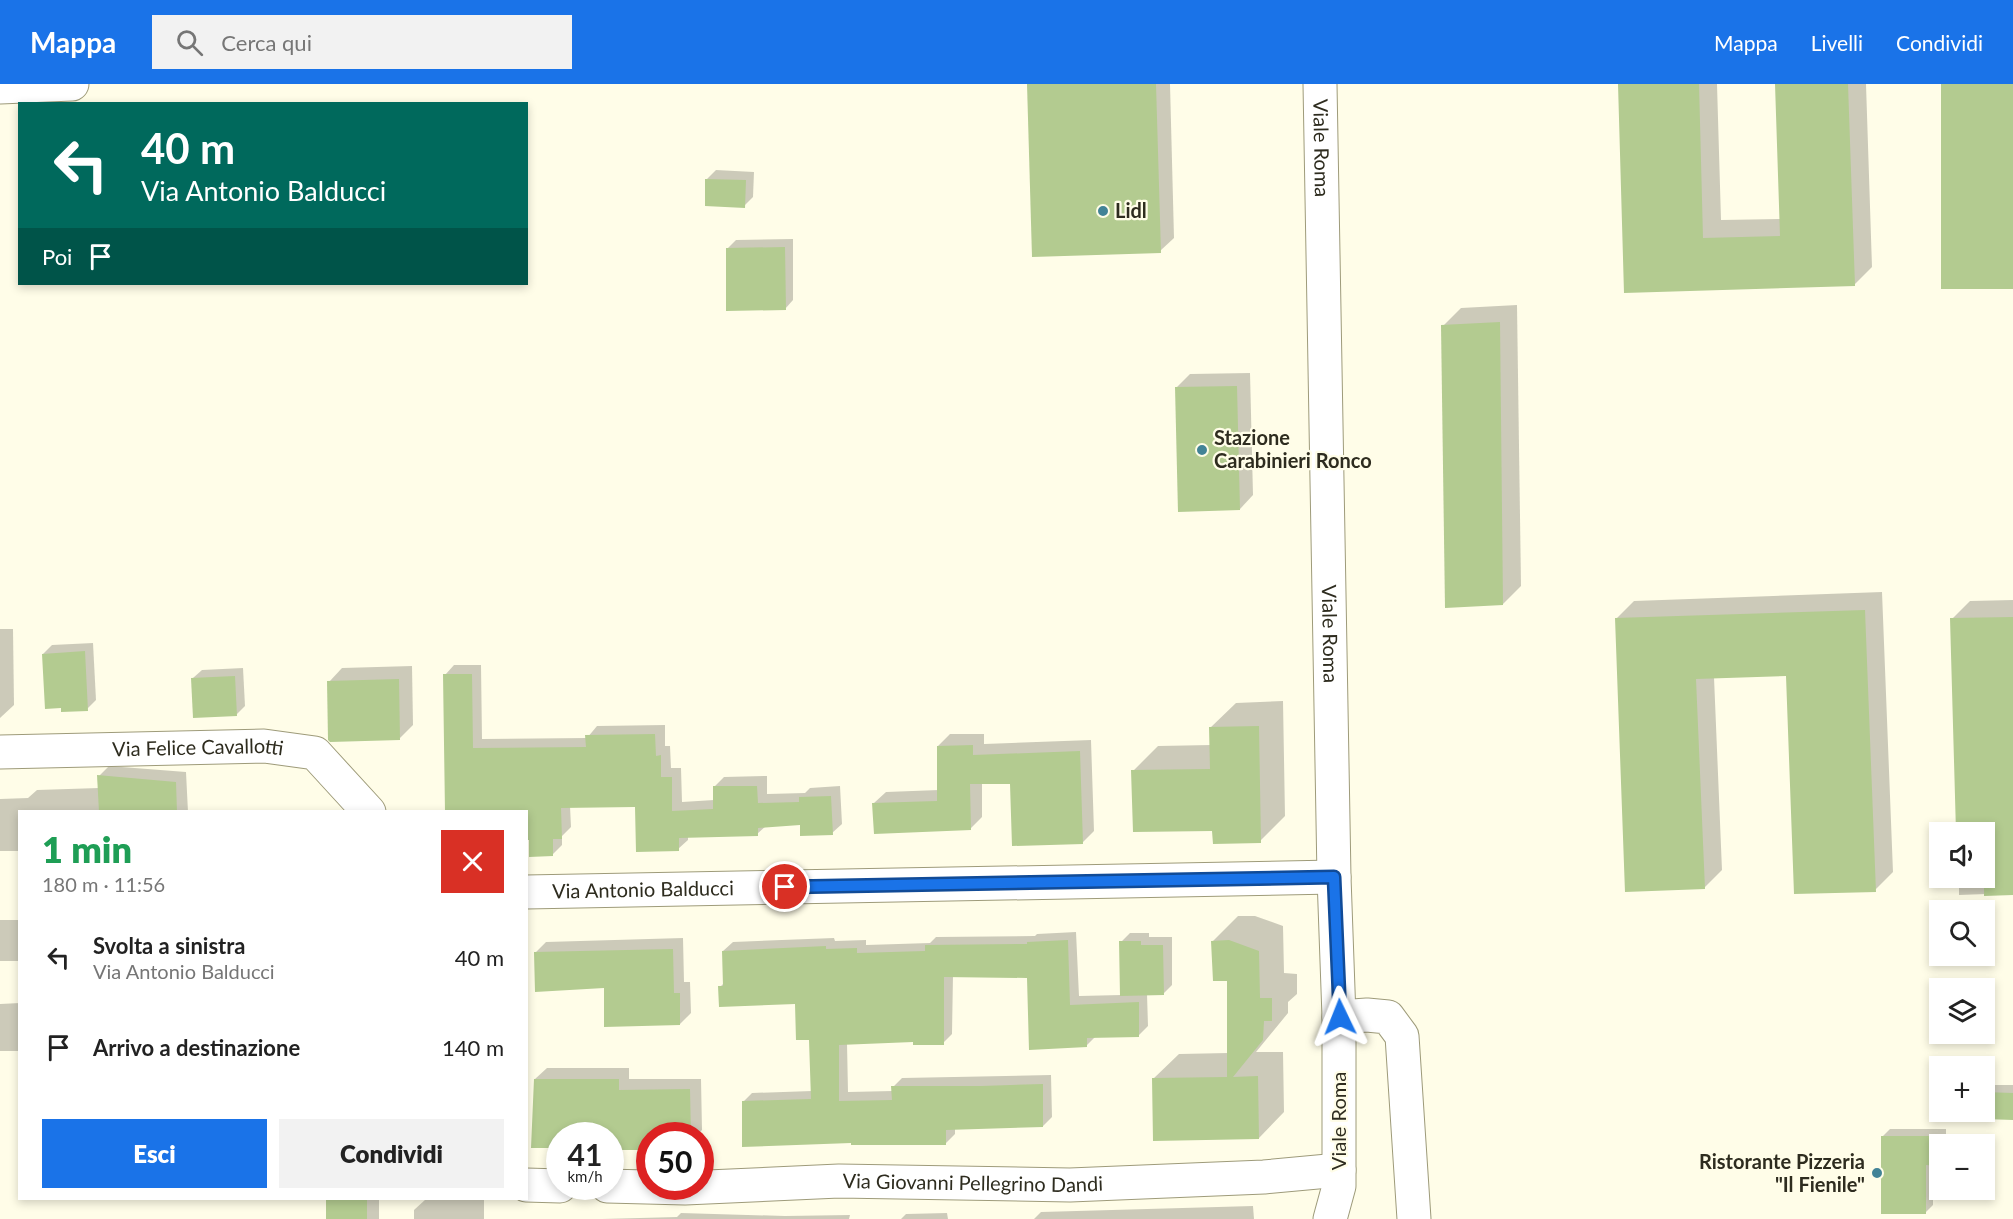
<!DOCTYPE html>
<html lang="it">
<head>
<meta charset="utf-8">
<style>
  :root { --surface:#fff; --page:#f2f2f2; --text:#222; --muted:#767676; --accent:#1a73e8 }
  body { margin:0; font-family:Lato,sans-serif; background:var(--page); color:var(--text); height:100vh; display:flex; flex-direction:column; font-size:22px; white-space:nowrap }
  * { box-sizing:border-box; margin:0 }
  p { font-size:20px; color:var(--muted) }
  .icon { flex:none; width:33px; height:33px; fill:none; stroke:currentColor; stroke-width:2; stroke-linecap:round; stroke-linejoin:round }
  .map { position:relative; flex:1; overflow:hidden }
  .side { position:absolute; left:18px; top:726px; width:510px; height:390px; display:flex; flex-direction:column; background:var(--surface); border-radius:0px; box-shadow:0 3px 9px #0003 }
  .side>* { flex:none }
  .banner { position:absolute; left:18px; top:18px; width:510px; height:183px; border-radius:0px; box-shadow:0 3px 9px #0003; background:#00695c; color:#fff; overflow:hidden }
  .fabs { position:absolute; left:1929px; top:738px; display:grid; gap:12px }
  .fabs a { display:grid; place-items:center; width:66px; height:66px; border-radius:0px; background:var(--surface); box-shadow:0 3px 9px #0003; font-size:30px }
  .speed { position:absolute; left:546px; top:1038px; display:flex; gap:12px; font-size:30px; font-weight:700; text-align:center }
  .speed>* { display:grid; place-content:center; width:78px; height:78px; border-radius:50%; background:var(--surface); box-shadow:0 3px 9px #0003; line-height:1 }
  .speed small { font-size:15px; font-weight:400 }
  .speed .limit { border:9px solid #d22; background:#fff; color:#111 }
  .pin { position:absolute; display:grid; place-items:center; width:51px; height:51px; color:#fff; margin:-26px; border:3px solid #fff; border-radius:50%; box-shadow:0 2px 6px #0007 }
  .me { position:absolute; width:66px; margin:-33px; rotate:358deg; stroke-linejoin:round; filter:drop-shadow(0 0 4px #0008) }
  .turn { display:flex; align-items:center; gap:21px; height:126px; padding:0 24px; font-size:27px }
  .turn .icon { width:78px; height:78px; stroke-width:2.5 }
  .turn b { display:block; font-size:42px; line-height:51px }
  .then { display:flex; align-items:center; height:57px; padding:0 24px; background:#0003; gap:12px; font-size:22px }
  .round { display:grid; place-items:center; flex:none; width:63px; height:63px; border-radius:0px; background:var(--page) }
  .headline { display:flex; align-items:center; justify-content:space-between; height:102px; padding:0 24px }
  h1 { font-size:36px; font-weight:800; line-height:45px; color:#1e9e55 }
  .cta { display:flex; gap:12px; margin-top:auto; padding:12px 24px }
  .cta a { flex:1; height:69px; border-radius:0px; background:var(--accent); color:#fff; font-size:24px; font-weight:800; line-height:69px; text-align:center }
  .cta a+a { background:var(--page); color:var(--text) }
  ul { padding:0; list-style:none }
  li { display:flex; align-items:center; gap:18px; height:90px; padding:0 24px }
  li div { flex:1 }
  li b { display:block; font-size:22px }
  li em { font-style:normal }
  header { display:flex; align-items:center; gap:36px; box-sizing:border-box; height:84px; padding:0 30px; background:var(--accent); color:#fff }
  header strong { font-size:28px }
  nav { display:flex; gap:33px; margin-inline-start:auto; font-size:21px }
  .search { width:420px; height:54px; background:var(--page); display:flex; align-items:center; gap:15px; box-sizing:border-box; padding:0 21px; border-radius:0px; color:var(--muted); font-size:22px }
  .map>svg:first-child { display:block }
</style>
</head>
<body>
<header>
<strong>Mappa</strong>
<div class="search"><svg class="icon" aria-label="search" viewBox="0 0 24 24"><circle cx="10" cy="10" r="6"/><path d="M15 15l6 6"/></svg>Cerca qui</div>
<nav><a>Mappa</a><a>Livelli</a><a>Condividi</a></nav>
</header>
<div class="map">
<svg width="2013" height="1135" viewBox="0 0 2013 1135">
  <rect width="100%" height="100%" fill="#fffde8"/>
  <g fill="#0003">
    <path d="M1029,0H1170L1174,154L1160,167Z"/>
    <path d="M1619,0H1717L1721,136L1781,135L1777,0H1866L1872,183L1854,201L1626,207Z"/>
    <path d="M716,86L754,88L753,113L744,122L707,95Z"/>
    <path d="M793,155V216L785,225L727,165L736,156Z"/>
    <path d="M1517,221L1521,502L1503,520L1443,242L1461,224Z"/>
    <path d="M1250,289L1253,411L1240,425L1176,304L1190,290Z"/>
    <path d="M1882,508L1893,788L1875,806L1787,591L1714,593L1722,786L1704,804L1616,535L1634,517Z"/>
    <path d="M2013,516V809L1959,811V794H1984V748H1957L1952,535L1970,517Z"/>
    <path d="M0,545H13L14,621L0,634Z"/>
    <path d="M93,559L96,616L87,625L43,570L52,561Z"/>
    <path d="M454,581H481L482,655L587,654L597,642L665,641V662H670L671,684H681L682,718L714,716V703L724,693L767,692V710L805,709L810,704L840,702L842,740L832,749L801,739L766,742L757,750L688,752V756L678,765L636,721L570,722L571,743L562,752V761L552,771L526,728H446L445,591Z"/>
    <path d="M412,582L413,641L400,654L329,598L342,584Z"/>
    <path d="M243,584L245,622L236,631L193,594L202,586Z"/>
    <path d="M1283,617L1285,732L1260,757L1214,745L1133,687L1158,662L1211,661L1210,644L1236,619Z"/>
    <path d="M950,650H984V660L1091,656L1094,747L1082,759L1011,699H982V733L970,745L874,719L886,708L939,706L938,662Z"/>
    <path d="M109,682L186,688L188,728H20V767H0V715L28,714L37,706L99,704V692Z"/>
    <path d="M1238,832H1255L1283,842L1284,889L1297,890V910L1288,918V929L1256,968H1283L1284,1028L1259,1054L1153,995L1179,970L1228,969V896L1213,857Z"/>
    <rect x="0" y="836" width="20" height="41"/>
    <path d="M1076,848L1079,912L1121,911V858L1130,849H1149V853H1172V901L1163,910H1147L1148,942L1139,951L1096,952L1086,962L1028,892L953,891L952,950L943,959L915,956L847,959L848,1008L893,1007V1003L902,994L1051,991L1052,1033L1043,1042L955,1044V1050L946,1059L852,1057L743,1018L752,1009L812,1007L811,954L796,918L720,903L725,898L723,867L733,858L834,854L835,857L866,856V861L930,859L936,853L1035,852L1037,850Z"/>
    <path d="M683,854L684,898H690L691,929L680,940L535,869L546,858Z"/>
    <path d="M20,919V967H0V920Z"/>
    <path d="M547,984H629V995H701L702,1046L696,1052H650L647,1058L640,1065L610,1052H560V1069H552V1063L535,995Z"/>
    <path d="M1984,1001H2013V1034H1959V1028H1984Z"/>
    <path d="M1890,1045H1946V1060H1940V1078L1933,1080V1121L1925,1129L1882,1053Z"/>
    <path d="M327,1114H379V1135H328Z"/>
    <path d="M484,1114V1135H414V1126L426,1115Z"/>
    <path d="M1253,1122L1254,1135H1034L1041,1128Z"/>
    <path d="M681,1129L785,1132L850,1131L849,1135H863H602L677,1133Z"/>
    <path d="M947,1129L948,1135H901L906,1130Z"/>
  </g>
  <g fill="#b3cb90">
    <path d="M1027,0H1156L1161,169L1032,173Z"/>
    <path d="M1618,0H1699L1703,154L1780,152L1775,0H1848L1855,202L1624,209Z"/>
    <rect x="1941" y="0" width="72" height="205"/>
    <path d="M705,95L746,96L745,124L705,122Z"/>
    <path d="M785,163L786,226L726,227V164Z"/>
    <path d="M1500,238L1503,521L1445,524L1441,241Z"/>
    <path d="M1237,302L1240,426L1178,428L1175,303Z"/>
    <path d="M1865,526L1876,808L1794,810L1786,592L1696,595L1705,805L1625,808L1615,534Z"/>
    <path d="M2013,533V811L1984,812V748H1956L1950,534Z"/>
    <path d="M85,567L88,627L61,628V624L45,625L42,570Z"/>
    <path d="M443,590H472L473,664L586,663L585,651L655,650L656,672L661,671V693H672V727L713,725V702H757L758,719L799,718V713L831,712L833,751L800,752V741L758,744V752L679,754V767L636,768L635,723L561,724L562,755H553V772L529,773V756H526V728H445Z"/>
    <path d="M235,592L237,632L193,634L191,594Z"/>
    <path d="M399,595L400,656L330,658L328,656L327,597Z"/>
    <path d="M1259,642L1261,759L1213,760L1212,747L1133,748L1131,686L1210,685L1209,643Z"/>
    <path d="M973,661V671L1080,667L1083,760L1012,762L1010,700H970L971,746L874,750L872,719L937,717V662Z"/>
    <path d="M97,691L176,698L177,728H99Z"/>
    <path d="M1068,856L1070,921L1139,918V953L1087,954V963L1029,966L1027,894L944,893V961H913V958L839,961V1017L892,1016L891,1002H981L1043,1000V1043L946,1046V1061H851V1059L742,1063V1017L811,1015L809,956H796L795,920L719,923L718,902H723L722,867L826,862V865L857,864V869L925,867V861L1027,860V858Z"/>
    <path d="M1229,856L1259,867L1260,914H1272V937H1264L1263,956L1233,993L1258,992L1259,1055L1153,1057L1152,994L1227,993V897H1213L1211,857Z"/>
    <path d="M1119,857H1141V861H1163L1164,911L1120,912Z"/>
    <path d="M673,865L674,909H680V941L604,943V904L535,908L534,868Z"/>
    <path d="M534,995H619V1006L690,1005L691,1052H650V1059H641V1066H610V1052H560V1064H531Z"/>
    <path d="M1984,1008L2013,1009V1036L1984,1035Z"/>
    <path d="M1881,1052H1939L1938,1082L1926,1081V1130H1881Z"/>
    <rect x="326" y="1114" width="41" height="21"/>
  </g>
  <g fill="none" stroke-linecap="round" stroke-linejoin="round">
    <defs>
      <g id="minor">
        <path d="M0,3L72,0"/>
        <path id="s1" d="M0,668L264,662L315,669L369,728"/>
        <path id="s2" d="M526,808L1334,793"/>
        <path d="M1339,933L1367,931L1388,933L1402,952L1414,1135"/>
        <path d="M526,1101L560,1102"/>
        <path id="s3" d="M607,1102L685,1104L839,1097L1070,1101L1264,1093L1339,1086"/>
      </g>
      <g id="major">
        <path id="s4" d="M1320,0L1334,793L1339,933V1102L1330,1135"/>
      </g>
    </defs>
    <use href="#minor" stroke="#9e9b7a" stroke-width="35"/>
    <use href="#major" stroke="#9e9b7a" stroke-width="35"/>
    <use href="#minor" stroke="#fff" stroke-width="33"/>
    <use href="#major" stroke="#fff" stroke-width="33"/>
  </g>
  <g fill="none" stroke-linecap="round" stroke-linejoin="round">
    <defs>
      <path id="route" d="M785,803L1334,793L1340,933"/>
    </defs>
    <use href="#route" stroke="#114b97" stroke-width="15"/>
    <use href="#route" stroke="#1a73e8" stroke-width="10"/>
  </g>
  <g fill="#428396" stroke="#fffde8" stroke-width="2">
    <circle cx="1103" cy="127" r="6"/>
    <circle cx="1202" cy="366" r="6"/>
    <circle cx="1877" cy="1089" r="6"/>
  </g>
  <g text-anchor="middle" stroke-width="4.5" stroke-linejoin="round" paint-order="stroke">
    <g font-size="20" fill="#2e2c1f" stroke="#fffde8">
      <text dy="7" stroke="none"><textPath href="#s4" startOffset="64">Viale Roma</textPath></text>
      <text dy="7" stroke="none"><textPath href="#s4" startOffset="550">Viale Roma</textPath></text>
      <text dy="7" stroke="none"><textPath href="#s1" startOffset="198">Via Felice Cavallotti</textPath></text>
      <text dy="7" stroke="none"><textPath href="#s2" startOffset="117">Via Antonio Balducci</textPath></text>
      <text transform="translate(1339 1037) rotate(-90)" y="7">Viale Roma</text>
      <text dy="7" stroke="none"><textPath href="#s3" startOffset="366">Via Giovanni Pellegrino Dandi</textPath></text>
    </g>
    <g font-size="20" font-weight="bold" fill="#2e2c1f" stroke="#fffde8" text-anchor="start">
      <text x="1115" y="134">Lidl</text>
      <text x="1214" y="361">Stazione<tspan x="1214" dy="23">Carabinieri Ronco</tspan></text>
      <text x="1865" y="1085" text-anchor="end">Ristorante Pizzeria<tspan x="1865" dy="23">"Il Fienile"</tspan></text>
    </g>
  </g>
</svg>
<div class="fabs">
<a><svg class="icon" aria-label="sound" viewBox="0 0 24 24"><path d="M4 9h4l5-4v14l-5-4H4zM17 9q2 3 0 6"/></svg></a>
<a><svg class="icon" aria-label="search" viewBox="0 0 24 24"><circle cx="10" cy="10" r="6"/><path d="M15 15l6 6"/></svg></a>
<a><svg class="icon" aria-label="layers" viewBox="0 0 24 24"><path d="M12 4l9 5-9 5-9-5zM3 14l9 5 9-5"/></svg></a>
<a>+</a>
<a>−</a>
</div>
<div class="speed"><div>41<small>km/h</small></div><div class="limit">50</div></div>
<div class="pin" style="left:785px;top:803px;background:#d93025"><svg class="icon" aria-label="arrive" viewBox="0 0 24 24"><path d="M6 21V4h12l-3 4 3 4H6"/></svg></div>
<svg class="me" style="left:1340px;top:933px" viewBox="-20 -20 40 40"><path d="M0-17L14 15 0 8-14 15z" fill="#1a73e8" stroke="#fff" stroke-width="4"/></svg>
<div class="banner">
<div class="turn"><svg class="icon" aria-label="left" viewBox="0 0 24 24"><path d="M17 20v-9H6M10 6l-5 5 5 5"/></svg><div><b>40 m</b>Via Antonio Balducci</div></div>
<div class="then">Poi<svg class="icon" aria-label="arrive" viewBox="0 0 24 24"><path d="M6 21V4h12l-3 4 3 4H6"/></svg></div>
</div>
<section class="side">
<div class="headline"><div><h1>1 min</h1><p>180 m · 11:56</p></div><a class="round" style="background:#d93025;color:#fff"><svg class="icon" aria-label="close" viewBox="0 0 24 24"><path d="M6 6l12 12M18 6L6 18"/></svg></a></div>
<ul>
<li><svg class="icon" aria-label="left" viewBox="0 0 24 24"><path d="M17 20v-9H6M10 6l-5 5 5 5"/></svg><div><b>Svolta a sinistra</b><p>Via Antonio Balducci</p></div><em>40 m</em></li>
<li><svg class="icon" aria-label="arrive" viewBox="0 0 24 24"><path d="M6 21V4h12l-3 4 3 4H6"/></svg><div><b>Arrivo a destinazione</b></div><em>140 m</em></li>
</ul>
<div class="cta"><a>Esci</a><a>Condividi</a></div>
</section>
</div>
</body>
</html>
